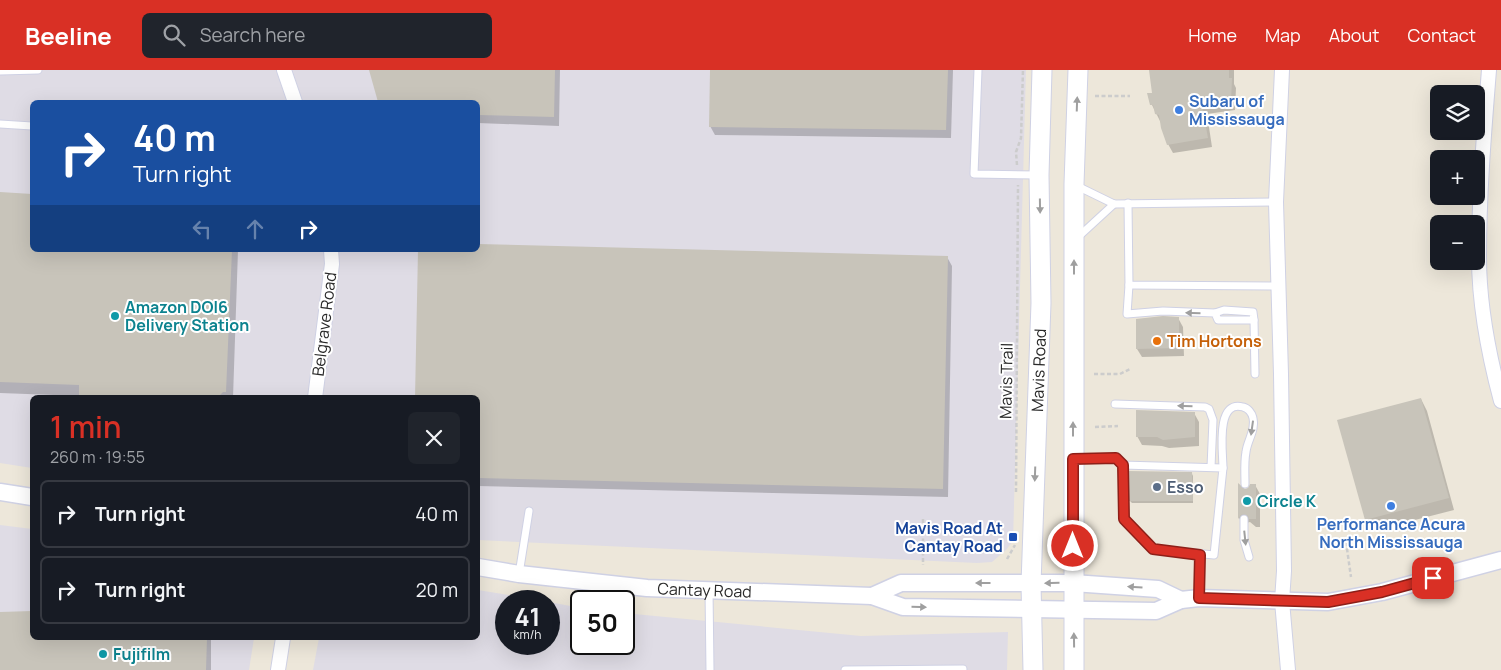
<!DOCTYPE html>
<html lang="en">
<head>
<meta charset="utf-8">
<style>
  :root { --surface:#171b24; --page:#20242c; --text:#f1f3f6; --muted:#9ea1a6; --line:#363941; --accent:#d93025 }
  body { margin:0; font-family:Manrope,sans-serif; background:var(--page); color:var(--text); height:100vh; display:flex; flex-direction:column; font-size:19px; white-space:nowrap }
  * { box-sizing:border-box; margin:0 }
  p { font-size:16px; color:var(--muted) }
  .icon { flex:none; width:28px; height:28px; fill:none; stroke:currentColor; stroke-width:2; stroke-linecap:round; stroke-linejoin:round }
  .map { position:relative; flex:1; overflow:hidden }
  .sheet { position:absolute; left:30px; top:325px; width:450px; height:245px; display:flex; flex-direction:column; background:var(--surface); border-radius:8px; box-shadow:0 5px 20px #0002 }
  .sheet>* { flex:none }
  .top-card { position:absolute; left:30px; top:30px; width:450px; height:152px; border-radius:8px; box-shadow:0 5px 20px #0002; background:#1a4fa0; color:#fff; overflow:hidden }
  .tools { position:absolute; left:1430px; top:15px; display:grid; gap:10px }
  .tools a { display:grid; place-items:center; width:55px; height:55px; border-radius:8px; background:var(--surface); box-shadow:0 5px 20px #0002; font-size:25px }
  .speed { position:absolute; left:495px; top:520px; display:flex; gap:10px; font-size:25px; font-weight:700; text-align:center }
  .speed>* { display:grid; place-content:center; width:65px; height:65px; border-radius:50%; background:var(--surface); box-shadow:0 5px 20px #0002; line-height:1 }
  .speed small { font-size:12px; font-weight:400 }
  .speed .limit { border:2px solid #111; border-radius:8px; background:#fff; color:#111 }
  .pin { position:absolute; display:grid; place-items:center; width:42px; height:42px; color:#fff; margin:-21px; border-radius:10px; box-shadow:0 2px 8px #0006 }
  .me { position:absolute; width:55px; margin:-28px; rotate:0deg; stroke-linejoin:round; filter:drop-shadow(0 0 4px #0008) }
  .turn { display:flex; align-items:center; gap:18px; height:105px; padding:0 20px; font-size:22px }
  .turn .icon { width:65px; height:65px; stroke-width:2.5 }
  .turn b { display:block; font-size:35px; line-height:42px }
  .lanes { display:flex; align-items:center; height:48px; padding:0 20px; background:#0003; justify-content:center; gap:25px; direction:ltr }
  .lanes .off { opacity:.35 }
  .round { display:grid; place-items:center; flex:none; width:52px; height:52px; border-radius:8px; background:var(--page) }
  .summary { display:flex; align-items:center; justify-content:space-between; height:85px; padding:0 20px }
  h1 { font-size:30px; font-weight:600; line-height:38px; color:var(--accent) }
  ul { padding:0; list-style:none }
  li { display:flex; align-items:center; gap:15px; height:68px; margin:0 10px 8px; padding:0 10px; border:2px solid var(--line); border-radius:8px }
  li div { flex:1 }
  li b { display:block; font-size:19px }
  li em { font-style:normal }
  header { display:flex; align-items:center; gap:30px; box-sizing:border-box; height:70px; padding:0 25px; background:var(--accent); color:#fff }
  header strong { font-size:24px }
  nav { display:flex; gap:28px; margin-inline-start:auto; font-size:18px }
  .search { width:350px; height:45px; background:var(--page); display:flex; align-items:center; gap:12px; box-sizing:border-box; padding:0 18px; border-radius:8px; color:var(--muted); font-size:19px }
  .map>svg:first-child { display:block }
</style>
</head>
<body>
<header>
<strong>Beeline</strong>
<div class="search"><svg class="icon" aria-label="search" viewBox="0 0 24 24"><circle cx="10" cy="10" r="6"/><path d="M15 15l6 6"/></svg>Search here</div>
<nav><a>Home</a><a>Map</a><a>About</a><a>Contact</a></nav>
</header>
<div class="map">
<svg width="1501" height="600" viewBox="0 0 1501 600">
  <rect width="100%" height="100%" fill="#ede7da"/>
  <g fill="#dfdce5" fill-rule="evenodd">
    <path d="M0,0H1026L1013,471L1006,480L992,492L977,493L478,470V328H32V398L0,393ZM32,32H478V180H32Z"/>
    <path d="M0,455L32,459V568H254L249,600H0Z"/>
    <path d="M478,520L544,531H506V574H549V532L581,538V574H624V543L861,566L1008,562L1007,600H313L319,568H478Z"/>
  </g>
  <g fill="#0003">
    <path d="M370,0H560L559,56L478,53V32H379Z"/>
    <path d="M711,0H953L951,68L715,65L710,56Z"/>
    <path d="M1151,0H1234V14L1236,18L1235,40L1207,44L1212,77L1173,83L1168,74L1161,53L1152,35L1153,24Z"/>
    <path d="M0,124L32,125V180H238L233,328H80V326L0,323Z"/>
    <path d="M478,176L947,187L952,196L948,427L478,416V328L420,180H478Z"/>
    <path d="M1178,248L1183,257L1184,286L1142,287L1137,279Z"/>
    <path d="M1421,329L1427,341L1454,440L1372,461L1366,450L1339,351Z"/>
    <path d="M1194,343L1199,352V376L1169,378L1162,376L1142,375L1137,366Z"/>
    <path d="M1192,404L1193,406V433H1132L1130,431Z"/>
    <path d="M1255,415L1260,424V457H1256L1250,452L1246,453L1244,456L1239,448V416L1244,421Z"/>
    <path d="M0,543H32V568H211V600H0Z"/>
  </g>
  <g fill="#c8c4ba">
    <path d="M369,0H555L554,47L478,45V32H378Z"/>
    <path d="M710,0H948L946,60L709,57Z"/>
    <path d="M1149,0H1229V8H1232L1231,32L1202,36L1208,68L1167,75L1161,58L1159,45L1155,44L1153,35H1150L1147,23H1152Z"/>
    <path d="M0,122L32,124V180H232L226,322H223L217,328H79V315L0,312Z"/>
    <path d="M478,174L948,186L943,419L478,408V328H415L418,180H478Z"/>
    <path d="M1163,246L1179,247V278L1136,279V249Z"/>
    <path d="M1421,328L1449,428L1365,450L1337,350Z"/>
    <path d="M1136,340L1195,342V367L1163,370L1157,367H1136Z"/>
    <path d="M1128,401L1192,402L1193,431H1129Z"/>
    <path d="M1238,413L1245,419L1248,418L1250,414H1256V449H1249L1248,446L1244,444L1241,445L1238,449Z"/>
    <path d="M32,541V568H207L206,600H0V542Z"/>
  </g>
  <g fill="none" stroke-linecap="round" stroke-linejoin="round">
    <defs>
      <g id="service">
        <path d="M978,0L974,104L1039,105"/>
        <path d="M0,1L38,0"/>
        <path d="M0,54L32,56"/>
        <path d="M1075,115L1114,134L1276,132"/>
        <path d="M1128,133L1129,215L1278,216"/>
        <path d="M1077,168L1114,134"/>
        <path d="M1129,215L1127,244L1163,241L1215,243L1218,250H1254L1255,304"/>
        <path d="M1215,243L1224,240L1253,242L1254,250"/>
        <path d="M1115,334L1205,337L1209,339L1213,350L1211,397"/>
        <path d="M1076,389L1116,388L1123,395L1223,398L1214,485L1153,479L1124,449L1123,395"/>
        <path d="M1223,398C1223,384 1215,329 1243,337C1248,338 1252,343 1253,348C1256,360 1247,371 1246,382C1244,392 1245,403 1245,414"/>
        <path d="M1244,449V470L1249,487"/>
        <path d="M519,504L529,441"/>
        <path d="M709,520L710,600"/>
        <path d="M1199,528L1200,485"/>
        <path d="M845,600L963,599"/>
      </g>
      <g id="minor">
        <path d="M284,0L295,32"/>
        <path d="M1282,0L1276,132L1281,304L1284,501L1282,531L1288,600"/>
        <path d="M1489,0C1484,62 1479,125 1479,187C1479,233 1489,286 1501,331"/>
        <path d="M315,328L332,194L331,180"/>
        <path d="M278,600L283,568"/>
      </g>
      <g id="tertiary">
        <path d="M0,422L32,427"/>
        <path id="s1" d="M478,497L519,504L647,518L872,526L903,537L1156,541L1181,530L1199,528L1328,532L1382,522L1501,490"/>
        <path d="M872,526L901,513H1073L1158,519L1181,530"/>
      </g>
      <g id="secondary">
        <path id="s2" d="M1033,600L1031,514L1041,233L1039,105L1042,0"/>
        <path d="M1074,600V114L1078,0"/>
      </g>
    </defs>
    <use href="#service" stroke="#cfd1e4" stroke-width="9"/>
    <use href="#minor" stroke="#cfd1e4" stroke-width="16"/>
    <use href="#tertiary" stroke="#cfd1e4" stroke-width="19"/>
    <use href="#secondary" stroke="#cfd1e4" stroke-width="21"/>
    <g stroke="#ccc" stroke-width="2.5" stroke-dasharray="4 2.5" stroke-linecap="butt">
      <path d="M1095,26H1130"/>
      <path d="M1017,95L1016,82L1021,68L1023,0"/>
      <path d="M1094,304H1120L1130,299"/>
      <path d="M1095,357L1118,356"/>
      <path d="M1016,422L1018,115"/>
      <path d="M923,449V495"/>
      <path d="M1346,472L1351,507"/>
      <path d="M1007,489L1015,475"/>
    </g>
    <use href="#service" stroke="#fff" stroke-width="7"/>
    <use href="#minor" stroke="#fff" stroke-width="14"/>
    <use href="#tertiary" stroke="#fff" stroke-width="16"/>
    <use href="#secondary" stroke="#fff" stroke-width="19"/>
  </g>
  <defs><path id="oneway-solid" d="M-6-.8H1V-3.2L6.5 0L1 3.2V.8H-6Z" transform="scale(1.25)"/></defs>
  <g fill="#9f9f9f">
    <use href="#oneway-solid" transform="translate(1077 34) rotate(-88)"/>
    <use href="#oneway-solid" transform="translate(1040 136) rotate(89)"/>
    <use href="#oneway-solid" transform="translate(1074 197) rotate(-90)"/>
    <use href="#oneway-solid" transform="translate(1193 243) rotate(-178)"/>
    <use href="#oneway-solid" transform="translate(1185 336) rotate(-178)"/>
    <use href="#oneway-solid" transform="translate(1252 358) rotate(98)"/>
    <use href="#oneway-solid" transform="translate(1073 359) rotate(-90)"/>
    <use href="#oneway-solid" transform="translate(1035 404) rotate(92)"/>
    <use href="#oneway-solid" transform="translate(1245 468) rotate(84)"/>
    <use href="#oneway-solid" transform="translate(983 513) rotate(-180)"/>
    <use href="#oneway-solid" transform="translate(1052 513) rotate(179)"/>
    <use href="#oneway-solid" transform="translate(1135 517) rotate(-176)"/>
    <use href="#oneway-solid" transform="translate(919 537) rotate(2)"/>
    <use href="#oneway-solid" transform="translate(1074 570) rotate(-91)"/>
  </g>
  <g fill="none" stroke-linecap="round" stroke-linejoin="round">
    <defs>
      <path id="route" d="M1073,476V389L1116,388L1123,395L1124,449L1153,479L1200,485L1199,528L1328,532L1382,522L1433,508"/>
    </defs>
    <use href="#route" stroke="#8d1f18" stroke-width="12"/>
    <use href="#route" stroke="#d93025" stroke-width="9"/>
  </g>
  <g fill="#3f7fe0" stroke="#fff" stroke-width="2">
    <circle cx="1179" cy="40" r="5"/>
    <circle cx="1391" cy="436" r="5"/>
  </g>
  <g fill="#0f9aa8" stroke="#fff" stroke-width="2">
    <circle cx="115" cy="246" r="5"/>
    <circle cx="1247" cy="431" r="5"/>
    <circle cx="103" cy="584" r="5"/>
  </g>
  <circle fill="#e8710a" stroke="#fff" stroke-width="2" cx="1157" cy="271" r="5"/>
  <circle fill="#5c6f8a" stroke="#fff" stroke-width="2" cx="1157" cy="417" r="5"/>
  <rect fill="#1a4fb4" stroke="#fff" stroke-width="2" x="1008" y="462" width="10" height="10" rx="2.5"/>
  <g text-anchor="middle" stroke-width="4" stroke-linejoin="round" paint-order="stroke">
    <g font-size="16" font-weight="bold" fill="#366cbe" stroke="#fff" text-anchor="start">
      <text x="1189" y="37">Subaru of<tspan x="1189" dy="18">Mississauga</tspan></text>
      <text x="1391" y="460" text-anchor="middle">Performance Acura<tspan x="1391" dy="18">North Mississauga</tspan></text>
    </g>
    <g font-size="16" font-weight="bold" fill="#0d838f" stroke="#fff" text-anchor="start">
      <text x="125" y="243">Amazon DOI6<tspan x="125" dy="18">Delivery Station</tspan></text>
      <text x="1257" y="437">Circle K</text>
      <text x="113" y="590">Fujifilm</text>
    </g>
    <g font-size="16" fill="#2a2a2a" stroke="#fff">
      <text transform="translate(324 254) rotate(-83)" y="6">Belgrave Road</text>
      <text dy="6" stroke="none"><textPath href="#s2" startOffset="300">Mavis Road</textPath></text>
      <text transform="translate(1006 311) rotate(-89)" y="6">Mavis Trail</text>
      <text dy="6" stroke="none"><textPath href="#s1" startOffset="228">Cantay Road</textPath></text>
    </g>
    <g font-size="16" font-weight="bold" fill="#c56008" stroke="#fff" text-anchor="start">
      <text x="1167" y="277">Tim Hortons</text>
    </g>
    <g font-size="16" font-weight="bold" fill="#4e5e75" stroke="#fff" text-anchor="start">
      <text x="1167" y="423">Esso</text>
    </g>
    <g font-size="16" font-weight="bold" fill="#164399" stroke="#fff" text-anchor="end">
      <text x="1003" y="464">Mavis Road At<tspan x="1003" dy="18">Cantay Road</tspan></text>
    </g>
  </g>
</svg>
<div class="tools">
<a><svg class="icon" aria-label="layers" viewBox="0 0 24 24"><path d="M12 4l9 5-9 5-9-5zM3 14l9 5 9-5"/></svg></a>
<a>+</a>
<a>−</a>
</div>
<div class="speed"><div>41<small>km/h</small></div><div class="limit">50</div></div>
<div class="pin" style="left:1433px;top:508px;background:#d93025"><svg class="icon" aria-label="arrive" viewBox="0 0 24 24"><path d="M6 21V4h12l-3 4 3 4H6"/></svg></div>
<svg class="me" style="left:1073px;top:476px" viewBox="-20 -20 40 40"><circle r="17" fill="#d93025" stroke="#fff" stroke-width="3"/><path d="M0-11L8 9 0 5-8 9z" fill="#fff"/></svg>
<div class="top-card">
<div class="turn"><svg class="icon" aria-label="right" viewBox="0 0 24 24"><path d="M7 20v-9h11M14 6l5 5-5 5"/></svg><div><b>40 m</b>Turn right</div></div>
<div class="lanes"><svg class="icon off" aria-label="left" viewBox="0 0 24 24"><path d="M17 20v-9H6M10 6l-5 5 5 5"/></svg><svg class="icon off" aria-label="ahead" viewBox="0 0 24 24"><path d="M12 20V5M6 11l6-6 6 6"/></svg><svg class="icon" aria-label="right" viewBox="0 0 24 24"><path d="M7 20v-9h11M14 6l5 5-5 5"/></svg></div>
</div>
<section class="sheet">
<div class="summary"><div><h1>1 min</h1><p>260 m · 19:55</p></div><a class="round"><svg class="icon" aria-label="close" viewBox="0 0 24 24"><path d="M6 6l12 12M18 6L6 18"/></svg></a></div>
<ul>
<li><svg class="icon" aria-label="right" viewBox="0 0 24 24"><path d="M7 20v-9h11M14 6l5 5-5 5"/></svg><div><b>Turn right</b></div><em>40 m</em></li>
<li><svg class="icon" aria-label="right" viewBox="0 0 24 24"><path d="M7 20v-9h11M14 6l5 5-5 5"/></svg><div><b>Turn right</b></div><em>20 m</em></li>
</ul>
</section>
</div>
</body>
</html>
